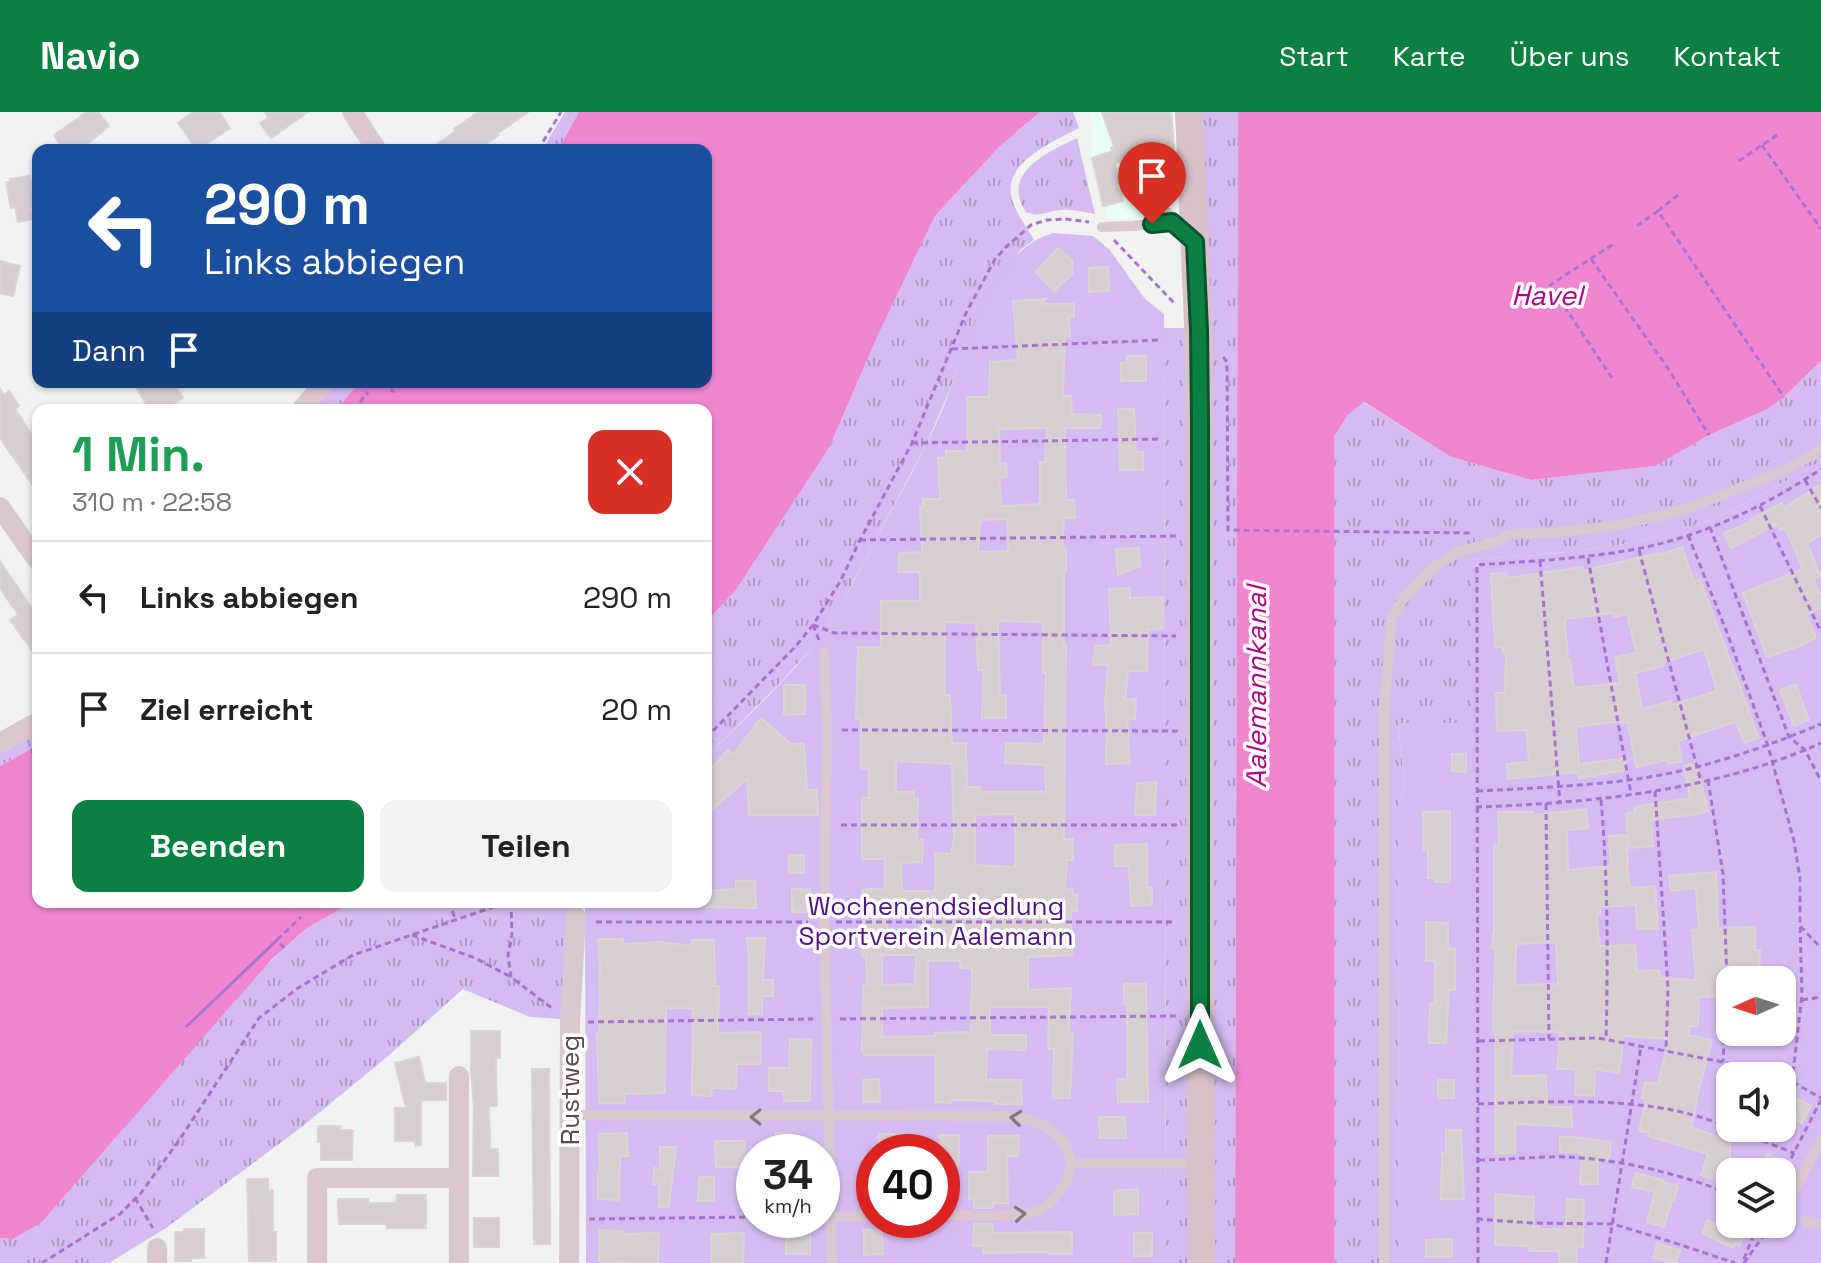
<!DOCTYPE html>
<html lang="de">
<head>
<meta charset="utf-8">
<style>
  :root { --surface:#fff; --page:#f2f2f2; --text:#222; --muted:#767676; --line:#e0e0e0; --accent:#0b8043 }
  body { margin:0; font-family:"Space Grotesk",sans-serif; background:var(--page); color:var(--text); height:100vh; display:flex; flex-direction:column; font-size:30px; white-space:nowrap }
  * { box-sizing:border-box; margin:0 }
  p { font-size:26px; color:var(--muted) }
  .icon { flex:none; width:44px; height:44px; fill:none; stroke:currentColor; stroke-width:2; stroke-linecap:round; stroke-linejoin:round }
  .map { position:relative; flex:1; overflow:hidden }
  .panel { position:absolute; left:32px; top:292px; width:680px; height:504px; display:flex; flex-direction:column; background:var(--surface); border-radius:16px; box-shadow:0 2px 6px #0004 }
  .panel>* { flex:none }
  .hud { position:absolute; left:32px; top:32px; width:680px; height:244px; border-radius:16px; box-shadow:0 2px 6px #0004; background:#1a4fa0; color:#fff; overflow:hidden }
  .needle { width:52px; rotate:267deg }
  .tools { position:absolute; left:1716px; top:854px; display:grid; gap:16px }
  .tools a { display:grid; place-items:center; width:80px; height:80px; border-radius:16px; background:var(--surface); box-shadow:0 2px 6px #0004; font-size:40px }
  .speed { position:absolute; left:736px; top:1022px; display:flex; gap:16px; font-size:40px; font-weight:700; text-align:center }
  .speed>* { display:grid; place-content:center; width:104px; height:104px; border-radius:50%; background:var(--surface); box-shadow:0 2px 6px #0004; line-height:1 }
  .speed small { font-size:20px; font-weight:400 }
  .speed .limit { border:12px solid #d22; background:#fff; color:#111 }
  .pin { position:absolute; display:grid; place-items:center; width:68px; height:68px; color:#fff; margin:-82px -34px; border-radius:50% 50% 50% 0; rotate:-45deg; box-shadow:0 0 8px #0007 }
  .pin .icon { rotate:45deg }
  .me { position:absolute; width:88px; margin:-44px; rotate:0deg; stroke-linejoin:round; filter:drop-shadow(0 0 6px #0008) }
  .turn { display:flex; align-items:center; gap:28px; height:168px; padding:0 40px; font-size:36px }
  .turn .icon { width:104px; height:104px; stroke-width:2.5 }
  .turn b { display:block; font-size:56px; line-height:68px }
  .then { display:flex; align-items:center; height:76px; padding:0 40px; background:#0003; gap:16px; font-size:30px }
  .round { display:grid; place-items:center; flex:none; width:84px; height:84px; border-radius:16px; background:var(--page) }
  .head { display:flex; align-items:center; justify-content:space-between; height:136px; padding:0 40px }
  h1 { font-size:48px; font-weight:700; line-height:60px; color:#1e9e55 }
  .primary-button { display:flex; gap:16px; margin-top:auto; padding:16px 40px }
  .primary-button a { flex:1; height:92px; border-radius:16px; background:var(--accent); color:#fff; font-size:32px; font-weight:700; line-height:92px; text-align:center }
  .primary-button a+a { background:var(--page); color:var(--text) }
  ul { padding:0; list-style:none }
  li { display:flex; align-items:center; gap:24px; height:112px; padding:0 40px; border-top:2px solid var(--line) }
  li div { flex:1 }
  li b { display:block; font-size:30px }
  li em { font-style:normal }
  header { display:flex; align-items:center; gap:48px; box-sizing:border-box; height:112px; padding:0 40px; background:var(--accent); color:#fff }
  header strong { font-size:38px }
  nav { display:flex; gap:44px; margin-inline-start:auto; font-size:28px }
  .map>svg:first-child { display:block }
</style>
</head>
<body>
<header>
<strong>Navio</strong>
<nav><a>Start</a><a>Karte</a><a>Über uns</a><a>Kontakt</a></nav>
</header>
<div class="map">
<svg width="1821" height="1151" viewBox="0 0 1821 1151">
  <defs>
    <pattern id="grass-tufts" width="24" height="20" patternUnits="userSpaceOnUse" patternTransform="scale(2)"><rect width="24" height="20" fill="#d4bbf1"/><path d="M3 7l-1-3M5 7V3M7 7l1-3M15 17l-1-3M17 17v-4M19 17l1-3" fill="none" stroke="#af9ac6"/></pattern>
  </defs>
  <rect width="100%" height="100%" fill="#eff2ef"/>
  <path fill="#e8fdf8" d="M1091,0H1179L1191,83L1168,92L1155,102L1144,105L1140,108L1108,107L1092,46Z"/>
  <g fill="url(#grass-tufts)">
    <path d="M565,0H579L558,38H542Z"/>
    <path d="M1040,0H1073L1079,16C1055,29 1005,49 1011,83C1014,99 1026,114 1034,128L1020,138L967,232L948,282L926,333L840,495L815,532L782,569L706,645V510L736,478L829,336L878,223L935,104L999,35Z"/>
    <path d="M1195,0H1238L1235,1151H1201Z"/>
    <path d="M1077,26L1095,102C1084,100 1072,97 1060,98C1047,99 1039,106 1026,100C1000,61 1048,40 1077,26Z"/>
    <path d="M1164,216H1191L1194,1151H1166Z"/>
    <path d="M1821,249V349C1789,367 1757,387 1724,402C1643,438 1559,441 1472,448L1471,611L1398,612L1405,674L1398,692L1399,1151H1334V324L1349,302L1363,290L1451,345L1531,368L1654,354L1709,323L1768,297L1784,285Z"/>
    <path d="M332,270H359L337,298H308Z"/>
    <path d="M38,615V633L0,654V636Z"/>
    <path d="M353,790H574L560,907L530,905L463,877L387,945L303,1014L166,1116L109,1151H0V1126L13,1127L41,1111L262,857L307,816Z"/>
  </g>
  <g fill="#d4bbf1" fill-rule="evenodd">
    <path d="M1053,121L1093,124L1109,137L1145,187L1164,202L1166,1151H586L585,790H706V645C743,608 784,572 816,530C842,496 860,457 880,420C905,373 932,327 950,278C970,224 992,139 1053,121ZM754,1040H822V1108H754ZM874,1040H942V1108H874Z"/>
    <path d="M1821,349V1151H1399L1398,692L1405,674L1398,611H1471V448C1559,441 1642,438 1724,402C1757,387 1789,367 1821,349ZM1730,868H1782V920H1730ZM1730,964H1782V1016H1730ZM1730,1060H1782V1112H1730Z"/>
  </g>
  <g fill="#f086d2">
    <path d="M579,0H1040L999,35L935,104L878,223L829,336L736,478L706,510V298H337L359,270H706V38H558Z"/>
    <path d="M1238,0H1821V249L1784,285L1768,297L1709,323L1655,354L1531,368L1451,345L1364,290L1349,302L1334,324V1151H1235Z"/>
    <path d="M38,633V790H353L307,816L271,848L41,1111L13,1127L0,1126V654Z"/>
  </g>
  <g fill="#d7ced0" stroke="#dbd3d4" stroke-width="2" fill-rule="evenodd">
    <path d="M87,0H98L109,14L80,38H64L54,23Z"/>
    <path d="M193,0H219L230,16L197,38L178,11Z"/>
    <path d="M265,0H308L271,26L260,11L269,6Z"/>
    <path d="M479,0H528L498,21L499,23L477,38H428L456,19L454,17Z"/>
    <path d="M1102,0H1170L1172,7L1174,37L1150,45L1149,41L1115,51L1111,36L1114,35Z"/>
    <path d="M1112,39L1123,89L1103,94L1092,46Z"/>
    <path d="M30,64L35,94L30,95L33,107L18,110L15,95L11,96L6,70H11L10,67Z"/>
    <path d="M1058,136L1072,148L1073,161L1054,179L1036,160Z"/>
    <path d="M0,149L20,154L13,184L0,181Z"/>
    <path d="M1108,155L1109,179L1089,180V156Z"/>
    <path d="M1046,187L1040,192H1074V205H1069L1070,224H1065L1063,284H1071L1072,302L1101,303L1100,316H1065L1066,388H1074L1075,406H1064L1062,437H1066V457L1064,463V534H1066L1064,727H1073V748H1067L1065,776L1072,777L1073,783H1077V799H1071L1072,843L1028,845V878L1071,876L1069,920H1073L1070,986H1053L1054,937H1048L1049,895H990V923H1026V938L987,937L986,968H1021L1022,992H995V989L951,988V991L935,990V943H864V940H862L863,873H867L866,843L862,844L863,777H885V747H862V686H869V657H861V607H856L858,535H881V489H920V460H898L899,441L922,440L920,395H923V387H940L938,346L946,345V339H967V285H989L990,250L1018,248L1013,189ZM1047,316L1045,350H1040V392L1002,394L999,366L1007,365L1006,351L1000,352L999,317ZM1007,407L1008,439L978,440L980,408ZM998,509L1043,510V561H1046L1044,632L1006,631L1005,651L1045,653L1046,680H980V675H967L966,631H952L950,583H945V510L976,511L978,558H983L982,606H1006V583H1000ZM896,649L952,652L954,726L951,742L935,741V779H902L901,751L922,750L923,728H917L918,687H914V680H896ZM1015,702V755L975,753V703ZM887,798L919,800L918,828L887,826ZM882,843H916L915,872L882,873ZM928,849H960V856H972L971,920L935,921V924L882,925V896L928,895Z"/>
    <path d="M1127,244H1146V269H1121V251L1127,250Z"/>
    <path d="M133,270H173L183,286L163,298H150Z"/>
    <path d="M0,277L4,283L9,279L19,294L15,297L38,332V381L0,326Z"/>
    <path d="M1118,297H1134L1136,340H1143V358H1120Z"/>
    <path d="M1821,372V423L1807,431L1821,465L1813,468L1821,484V496L1806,503L1816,526L1797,535L1767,545L1743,481L1803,457L1785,416L1780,418L1777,412L1731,436L1724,421L1751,410L1750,408L1782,391L1784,396Z"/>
    <path d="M1682,435L1694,470L1700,467L1759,626L1745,631L1736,610L1678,629L1682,649L1668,652L1667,648L1636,655L1628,611L1615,610L1576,615L1579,652L1625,646L1627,658L1579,666L1578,660L1508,667L1507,652L1529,650L1526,618L1497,619L1496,581H1505L1506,540H1503V535H1495L1491,462L1506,461L1507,466L1582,455V459L1659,441V443ZM1613,501L1614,505L1627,502L1636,541L1615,545L1620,571L1574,576L1570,547L1568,548L1565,507ZM1704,537L1717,579L1672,593L1671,589L1642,597L1635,561L1663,554L1662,551Z"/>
    <path d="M1139,436L1140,454L1118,463L1116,437Z"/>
    <path d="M0,449L38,505V547L10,508L18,503L0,476Z"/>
    <path d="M1130,476V486L1163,485L1162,517L1148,518L1147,559H1128L1125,588L1136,587L1135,607H1127L1130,651L1106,652V630H1107L1105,590L1108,553H1093L1095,534L1111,533L1109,477Z"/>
    <path d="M1796,572L1809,608L1794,614L1780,578Z"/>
    <path d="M784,573H805V602L784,603Z"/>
    <path d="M761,606L791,632H804L807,678H817L818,703H749L747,667L706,703V662L728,638L733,643Z"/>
    <path d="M1452,642H1466V660L1452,659Z"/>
    <path d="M1696,651L1708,699L1697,702L1651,708L1653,734L1629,736L1626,702L1635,700L1634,695L1690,686L1684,654Z"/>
    <path d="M1156,670L1155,703H1135L1137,671Z"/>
    <path d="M1586,697L1588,716L1567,718L1568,758L1611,754L1609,724L1626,723L1628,751H1627L1630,776L1655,774L1658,817H1637L1636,793L1600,795V802H1597L1599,834L1635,833L1637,859L1659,858L1660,866L1696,868L1692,818L1699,817L1696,776L1671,779L1669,764L1716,760L1718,816L1755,815V838H1760L1759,868H1722V884L1699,885L1698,914H1690L1689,923L1712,928L1696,988H1697L1691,1015L1730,1029V1073L1701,1063L1708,1042L1648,1024L1649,1020L1639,1019L1646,987L1642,986L1645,970L1658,972L1669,927L1624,924L1619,961L1595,957L1594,983H1575L1576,957H1557L1560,920L1513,919L1511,964L1546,963L1547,995H1571L1572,1015L1515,1012V1041L1495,1042V918H1493L1495,836H1492L1493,822H1494V733H1499L1498,700H1533V703ZM1556,830L1558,872L1515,873L1516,832Z"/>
    <path d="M1450,699V770H1435L1434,766H1428V738H1423V700Z"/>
    <path d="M1147,732V776H1152V793L1131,794L1129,754H1115V733Z"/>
    <rect x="789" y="743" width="15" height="18"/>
    <path d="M736,769H755L756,796L706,795V779L736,777Z"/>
    <rect x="792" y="777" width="18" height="23"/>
    <path d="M1426,810L1448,811V836L1455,837V878H1449L1446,931H1429L1430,891H1435V849H1426Z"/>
    <path d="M747,826H765L763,868H773V884H762V902H749V848Z"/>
    <path d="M598,827H623V832L661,830L692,834V828H714L715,874H719L718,921L761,920V952H737L736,977L711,976L712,984L692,983L693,896H666L665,981L625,982V991H599L597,920H599L600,850H599Z"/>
    <path d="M1124,872H1146L1148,990H1118L1117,967H1127V891L1124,892Z"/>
    <path d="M1782,898H1796V918L1782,917Z"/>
    <path d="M471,919H500V946H496L497,994H489L490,1037H498V1064H473L474,994L471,958Z"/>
    <path d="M790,927L811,928L810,989H784V979H769V956H789Z"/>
    <path d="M419,945L425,971H446V988H421V1033L416,1034L415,1029H395V996H406L395,951Z"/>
    <path d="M532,957H549L550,1132H534Z"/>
    <path d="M879,967L880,990H863V968Z"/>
    <rect x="1438" y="968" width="16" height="18"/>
    <path d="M1796,986L1811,994L1802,1011L1788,1004Z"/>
    <path d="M1099,1005H1125L1126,1026H1100Z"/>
    <path d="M318,1014H340V1018H353L352,1048H321V1030H318Z"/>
    <path d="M1446,1018H1461L1464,1087H1441L1442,1041H1446Z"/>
    <path d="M627,1021L628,1044H620L619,1088L598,1087V1059H600L598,1022Z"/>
    <path d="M776,1021H791L790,1040H775Z"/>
    <path d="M879,1022H902L903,1040H878Z"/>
    <path d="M940,1023H959V1053H942V1040H939Z"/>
    <path d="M988,1024H1019L1018,1044H1007L1008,1091H993V1096H974V1087H969V1060H988Z"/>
    <path d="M1560,1025H1575L1611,1030L1609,1047L1598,1045V1072H1580L1582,1041L1560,1040Z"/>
    <path d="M715,1029H744L745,1055H716Z"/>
    <path d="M660,1035H676L669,1095H659V1072H653L654,1056L660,1057Z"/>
    <path d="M1767,1042L1783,1049L1777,1060H1758Z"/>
    <path d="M1635,1061L1663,1068L1662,1070L1678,1074L1674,1090L1672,1089L1664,1115L1647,1110L1655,1080L1632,1075Z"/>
    <path d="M699,1065H714V1089H698Z"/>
    <path d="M247,1067H268V1078H273V1120H276V1149H249Z"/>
    <path d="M1138,1077V1102L1114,1103V1079Z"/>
    <path d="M1495,1082L1534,1085L1533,1115L1539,1114L1540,1117H1566L1567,1087L1584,1088L1583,1135H1577V1151H1559V1139H1529V1134L1495,1133Z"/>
    <path d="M397,1083H426V1116H387V1112H339L338,1087H368V1091H396Z"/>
    <rect x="474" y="1106" width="25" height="29"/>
    <path d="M1707,1108L1718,1112H1748L1739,1134L1735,1132L1733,1136L1703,1121Z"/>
    <path d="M974,1112H993V1121L1072,1120V1142H1048V1140L983,1141L984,1134H973Z"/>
    <path d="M184,1117H204V1146H191V1149H175V1120H184Z"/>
    <path d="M599,1118L622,1119V1122L659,1121L658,1151L599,1149Z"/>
    <path d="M864,1118H882L883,1142L864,1143Z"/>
    <path d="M744,1121L743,1151H711V1122Z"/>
    <path d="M810,1121V1142H786V1122Z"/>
    <rect x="1134" y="1121" width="18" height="23"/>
    <path d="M1452,1127V1145H1426V1128Z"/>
    <path d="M1657,1131L1680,1138L1676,1151L1653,1146Z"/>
  </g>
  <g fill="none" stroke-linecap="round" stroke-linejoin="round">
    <g stroke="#a972d1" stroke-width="3" stroke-dasharray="6 4" stroke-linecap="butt">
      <path d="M1762,33L1821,117"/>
      <path d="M538,38L561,0"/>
      <path d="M1739,49L1780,21"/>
      <path d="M1658,99L1678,83"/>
      <path d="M1637,114L1658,99L1784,285"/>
      <path d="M1114,128L1175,192"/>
      <path d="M1591,147L1669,258L1709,323"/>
      <path d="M952,237L1160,228"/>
      <path d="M1223,245L1227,250L1228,418L1470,421"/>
      <path d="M1612,266L1550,173L1615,131"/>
      <path d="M384,270L394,280"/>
      <path d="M354,298L368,280"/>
      <path d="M912,331L1161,327"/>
      <path d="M1805,368L1821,396"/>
      <path d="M1760,394L1821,520"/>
      <path d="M1710,415L1789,625L1805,638L1821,669"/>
      <path d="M1688,423L1726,518L1768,634L1794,729L1800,766V814L1821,836"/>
      <path d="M860,428L1176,424"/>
      <path d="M1639,438L1701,670"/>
      <path d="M1588,446L1631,682"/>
      <path d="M1540,449L1560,691"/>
      <path d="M813,513L835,521L1176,524"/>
      <path d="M813,513L819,528"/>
      <path d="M842,618L1179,619"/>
      <path d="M706,626L796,534L813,513L841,468L860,428L912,331L966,201L995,147L1006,135L1031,113L1047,108L1066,107L1089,110"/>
      <path d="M31,637L38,649"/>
      <path d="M1708,668L1723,762L1727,868L1723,950"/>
      <path d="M1477,679C1533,676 1588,674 1644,666C1705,656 1764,636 1821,612"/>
      <path d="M1655,679L1668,876L1666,939"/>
      <path d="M1601,688C1608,768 1608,848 1606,928"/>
      <path d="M1546,692L1549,927"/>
      <path d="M1476,695C1591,691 1715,679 1821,631"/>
      <path d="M841,713H1177"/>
      <path d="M448,790L456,808"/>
      <path d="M511,790L512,823L508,843L511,865L553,897"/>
      <path d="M596,810H808"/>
      <path d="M836,810H1176"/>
      <path d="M412,823L475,846L511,865"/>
      <path d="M284,836L277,828L187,914L301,805"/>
      <path d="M1802,888L1821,885"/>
      <path d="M840,907L1177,904"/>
      <path d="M588,910L813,907"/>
      <path d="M1479,929L1598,926L1723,950L1771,964"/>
      <path d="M1782,967L1792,970L1802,883L1800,814"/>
      <path d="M1793,970L1821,986"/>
      <path d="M1478,992C1541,990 1605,986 1667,997C1709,1004 1754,1026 1794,1041"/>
      <path d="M1479,1048C1508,1048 1537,1044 1566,1045C1619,1047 1681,1062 1730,1082"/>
      <path d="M1782,1064L1821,988"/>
      <path d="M135,1086L153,1116"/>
      <path d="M589,1107L754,1105"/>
      <path d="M1477,1107L1532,1111L1613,1112L1675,1131L1735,1151"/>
      <path d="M1744,1147L1758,1112"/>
      <path d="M42,1151L120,1102L141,1081L180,1027L259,906L298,876L353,843L508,790"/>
      <path d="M1478,1151L1477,453C1530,449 1583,447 1636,437C1701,425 1766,394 1821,357"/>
      <path d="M1606,1151L1641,934"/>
      <path d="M1744,1151L1771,1113"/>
    </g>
    <g stroke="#dac8d0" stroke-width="10">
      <path d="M1167,100L1172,110L1190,126"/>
      <path d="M1102,115L1133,114L1172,110"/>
      <path d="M824,540L827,618L824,810L832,1151"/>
      <path d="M569,1003L1008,1004C1016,1006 1026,1006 1033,1009C1063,1020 1082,1046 1062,1076C1057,1084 1050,1093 1041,1098C1024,1107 964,1103 942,1103"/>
      <path d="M1072,1051H1198"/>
      <path d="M1788,1089L1821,1029"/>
      <path d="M831,1105L874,1104"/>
      <path d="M1805,1109L1821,1112"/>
      <path d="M1384,1151V598L1392,504L1404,486L1432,457L1457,440L1498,429L1510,422L1549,421L1613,414L1664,403L1705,390L1785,358L1813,343L1821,334"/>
    </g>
    <g stroke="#dac8d0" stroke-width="20">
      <path d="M352,0L377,38"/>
      <path d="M301,298L325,270"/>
      <path d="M0,395L38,449"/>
      <path d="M0,631L38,610"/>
      <path d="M459,964V1151"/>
      <path d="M157,1136V1151"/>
      <path d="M317,1151V1066H459"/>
      <path d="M569,1151L570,910L576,805"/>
    </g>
    <path stroke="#d9c1ca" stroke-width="28" d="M1189,0L1199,236L1201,1151"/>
  </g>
  <defs><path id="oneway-chevron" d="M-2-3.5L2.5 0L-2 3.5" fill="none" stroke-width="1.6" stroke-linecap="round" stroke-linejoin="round" transform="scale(2)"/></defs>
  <g stroke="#89747d">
    <use href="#oneway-chevron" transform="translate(756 1005) rotate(-180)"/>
    <use href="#oneway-chevron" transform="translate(1016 1006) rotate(-174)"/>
    <use href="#oneway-chevron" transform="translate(1020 1102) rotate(-4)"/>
  </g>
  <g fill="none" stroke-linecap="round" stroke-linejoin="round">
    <defs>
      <path id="route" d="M1152,112L1172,110L1195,130L1199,218L1200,310V933"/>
    </defs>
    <use href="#route" stroke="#07532c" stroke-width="20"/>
    <use href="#route" stroke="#0b8043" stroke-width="14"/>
  </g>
  <g text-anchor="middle" stroke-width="7" stroke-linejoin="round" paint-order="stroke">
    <g font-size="26" fill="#531283" stroke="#fff">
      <text x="936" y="803">Wochenendsiedlung<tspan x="936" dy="30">Sportverein Aalemann</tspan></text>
    </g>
    <g font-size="26" fill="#5e4651" stroke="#fff">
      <text transform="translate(570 978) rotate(-90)" y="9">Rustweg</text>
    </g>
    <g font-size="28" font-style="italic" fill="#b10580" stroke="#fff">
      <text x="1547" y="193">Havel</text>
      <text transform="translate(1256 575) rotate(-90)" y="10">Aalemannkanal</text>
    </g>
  </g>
</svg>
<div class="tools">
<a><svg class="needle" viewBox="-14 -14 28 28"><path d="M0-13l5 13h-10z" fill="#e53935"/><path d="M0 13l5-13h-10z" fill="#767676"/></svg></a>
<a><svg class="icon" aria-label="sound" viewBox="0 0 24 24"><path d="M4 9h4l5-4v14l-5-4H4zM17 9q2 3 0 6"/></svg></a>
<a><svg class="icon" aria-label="layers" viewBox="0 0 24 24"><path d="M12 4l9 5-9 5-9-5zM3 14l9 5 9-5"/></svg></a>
</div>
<div class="speed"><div>34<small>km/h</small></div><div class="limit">40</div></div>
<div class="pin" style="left:1152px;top:112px;background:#d93025"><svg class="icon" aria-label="arrive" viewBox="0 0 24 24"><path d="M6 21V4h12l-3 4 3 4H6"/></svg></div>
<svg class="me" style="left:1200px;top:933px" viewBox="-20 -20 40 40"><path d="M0-17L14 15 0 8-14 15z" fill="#0b8043" stroke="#fff" stroke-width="4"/></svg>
<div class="hud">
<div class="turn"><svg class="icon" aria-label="left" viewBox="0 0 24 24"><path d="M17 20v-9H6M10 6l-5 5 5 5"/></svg><div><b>290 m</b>Links abbiegen</div></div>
<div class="then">Dann<svg class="icon" aria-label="arrive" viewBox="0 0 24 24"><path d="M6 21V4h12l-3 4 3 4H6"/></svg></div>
</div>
<section class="panel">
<div class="head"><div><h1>1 Min.</h1><p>310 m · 22:58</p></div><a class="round" style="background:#d93025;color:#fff"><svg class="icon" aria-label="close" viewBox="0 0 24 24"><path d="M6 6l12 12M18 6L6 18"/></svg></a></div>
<ul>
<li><svg class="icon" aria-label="left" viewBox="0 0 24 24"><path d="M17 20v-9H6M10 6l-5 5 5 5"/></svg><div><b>Links abbiegen</b></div><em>290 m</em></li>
<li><svg class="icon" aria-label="arrive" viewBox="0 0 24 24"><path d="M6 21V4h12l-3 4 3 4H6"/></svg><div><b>Ziel erreicht</b></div><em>20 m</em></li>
</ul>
<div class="primary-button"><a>Beenden</a><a>Teilen</a></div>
</section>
</div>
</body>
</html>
